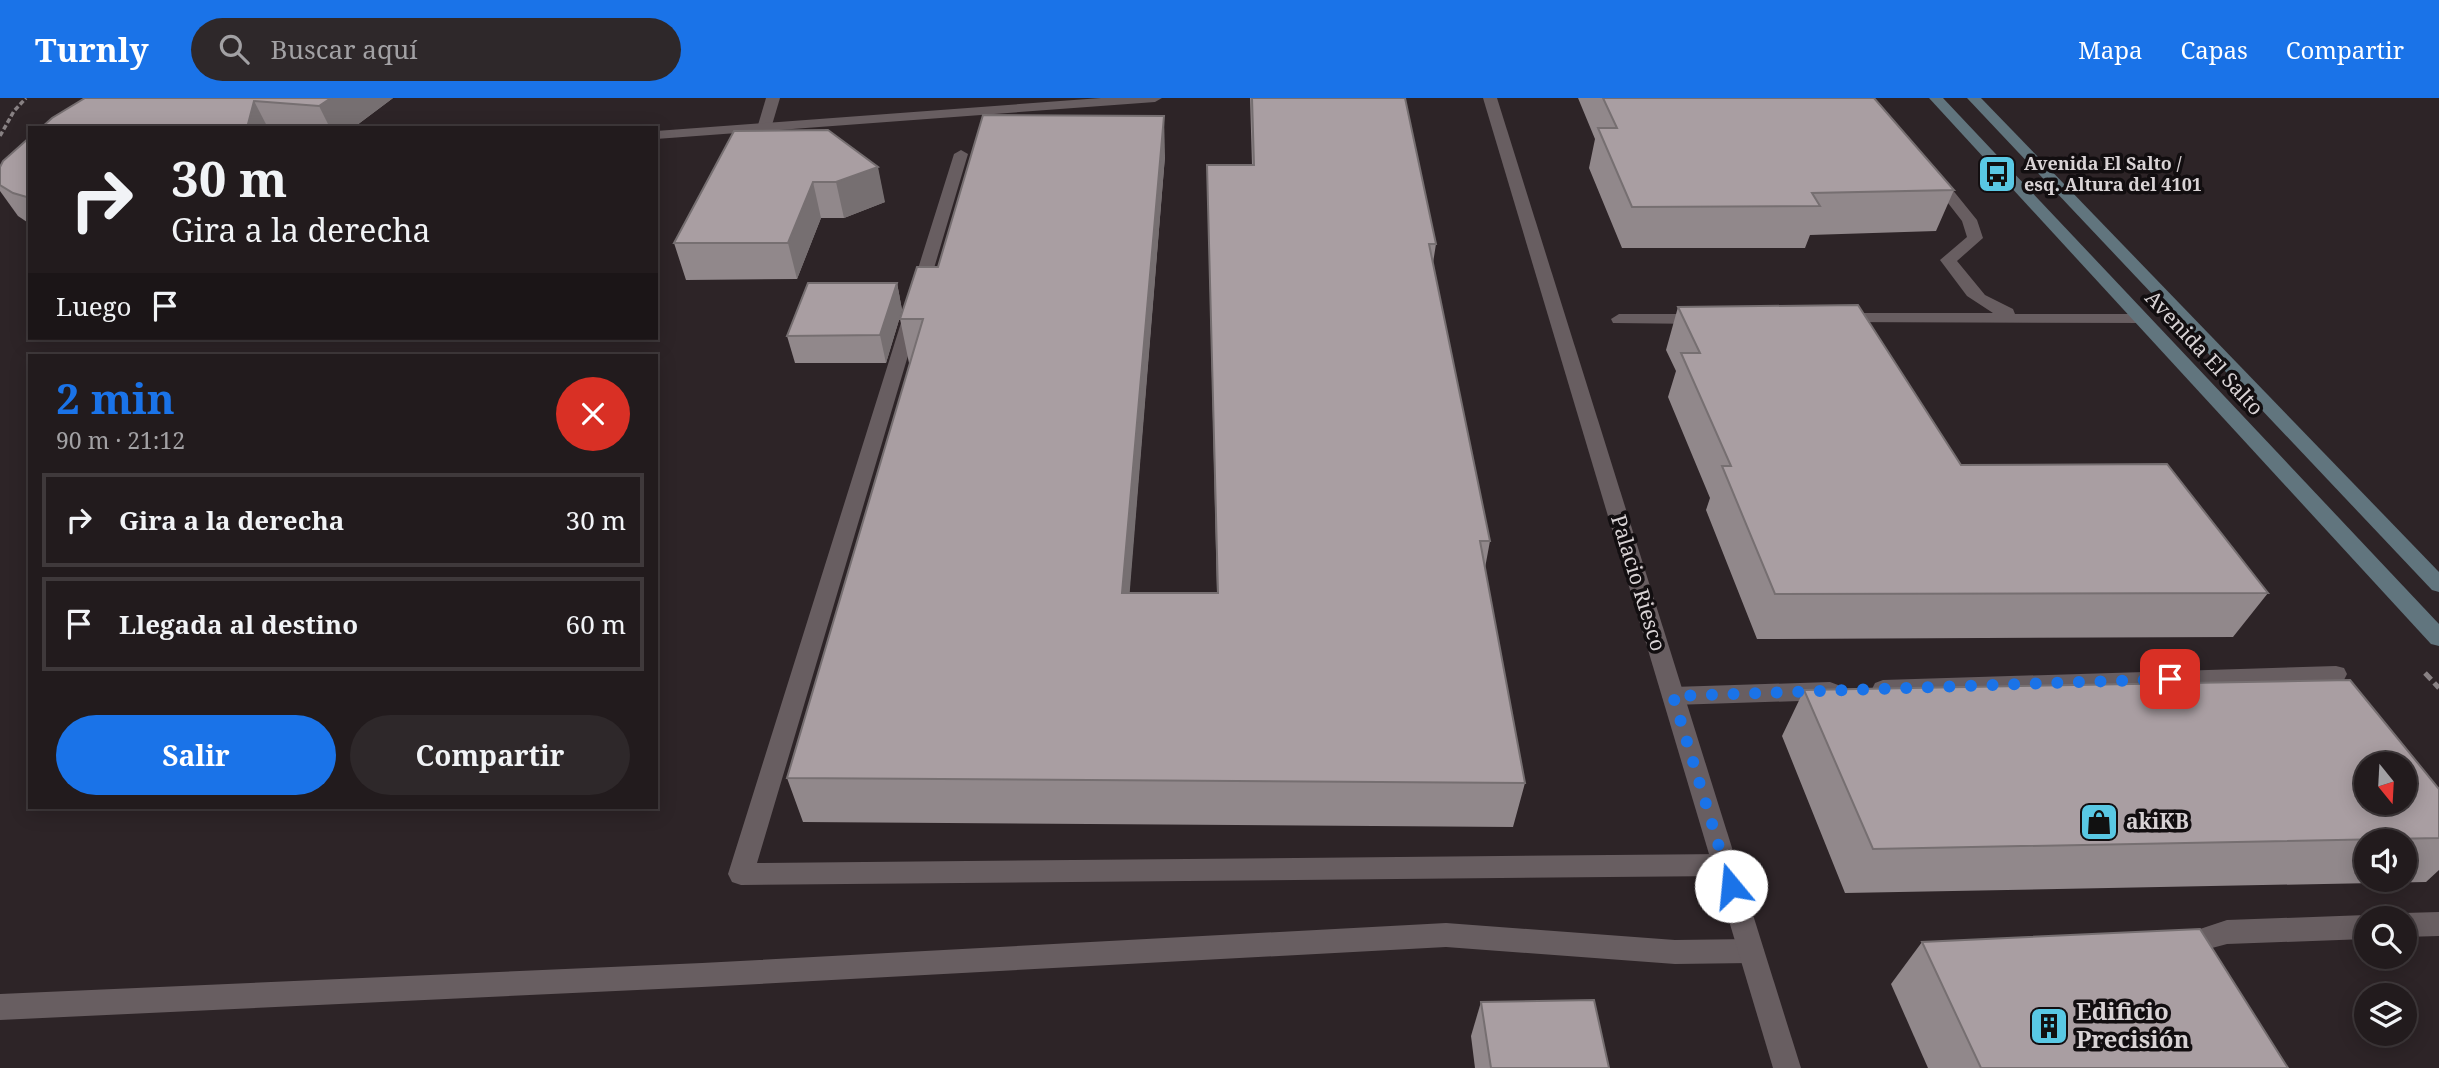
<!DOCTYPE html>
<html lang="es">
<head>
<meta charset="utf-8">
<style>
  :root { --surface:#221b1d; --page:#2e282a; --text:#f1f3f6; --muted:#a2a1a4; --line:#3f393b; --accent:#1a73e8 }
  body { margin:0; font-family:"Noto Serif",serif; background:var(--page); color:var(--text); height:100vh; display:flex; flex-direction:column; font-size:26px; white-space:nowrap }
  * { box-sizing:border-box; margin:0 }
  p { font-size:23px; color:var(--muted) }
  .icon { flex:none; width:38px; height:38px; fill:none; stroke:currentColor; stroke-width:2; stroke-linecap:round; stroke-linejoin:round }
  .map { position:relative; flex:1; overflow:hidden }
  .side { position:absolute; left:28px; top:256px; width:630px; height:455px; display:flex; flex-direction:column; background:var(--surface); border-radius:0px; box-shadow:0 4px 18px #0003,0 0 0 2px var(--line) }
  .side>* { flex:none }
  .hud { position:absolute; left:28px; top:28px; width:630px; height:214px; border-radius:0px; box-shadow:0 4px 18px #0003,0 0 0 2px var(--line); background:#221b1d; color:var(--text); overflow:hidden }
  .needle { width:46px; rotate:162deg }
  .controls { position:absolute; left:2354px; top:654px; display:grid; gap:14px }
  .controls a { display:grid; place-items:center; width:63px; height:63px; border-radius:50%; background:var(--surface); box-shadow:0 4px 18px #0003,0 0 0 2px var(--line); font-size:35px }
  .pin { position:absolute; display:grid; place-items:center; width:60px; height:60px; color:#fff; margin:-30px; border-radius:14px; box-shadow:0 4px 10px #0006 }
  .me { position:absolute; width:77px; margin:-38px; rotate:343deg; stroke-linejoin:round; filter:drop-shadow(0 0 5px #0008) }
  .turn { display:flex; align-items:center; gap:24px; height:147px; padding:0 28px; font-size:32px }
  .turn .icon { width:91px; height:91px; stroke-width:2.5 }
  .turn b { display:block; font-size:49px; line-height:60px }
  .then { display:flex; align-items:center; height:66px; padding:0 28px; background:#0003; gap:14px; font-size:26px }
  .round { display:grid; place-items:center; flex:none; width:74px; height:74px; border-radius:37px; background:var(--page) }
  .headline { display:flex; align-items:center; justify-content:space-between; height:119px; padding:0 28px }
  h1 { font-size:42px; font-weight:700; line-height:52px; color:var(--accent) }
  .button { display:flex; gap:14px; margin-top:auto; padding:14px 28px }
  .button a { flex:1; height:80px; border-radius:42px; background:var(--accent); color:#fff; font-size:28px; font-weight:700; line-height:80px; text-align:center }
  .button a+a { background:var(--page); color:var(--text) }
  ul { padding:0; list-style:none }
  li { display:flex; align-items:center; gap:21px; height:94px; margin:0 14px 10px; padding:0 14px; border:4px solid var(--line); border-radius:0px }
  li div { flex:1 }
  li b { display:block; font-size:26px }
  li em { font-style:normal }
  header { display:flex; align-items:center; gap:42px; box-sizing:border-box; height:98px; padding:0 35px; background:var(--accent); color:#fff }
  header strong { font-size:33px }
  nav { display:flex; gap:38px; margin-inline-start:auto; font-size:24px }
  .search { width:490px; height:63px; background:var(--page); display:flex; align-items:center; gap:18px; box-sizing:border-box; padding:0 24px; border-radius:38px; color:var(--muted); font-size:26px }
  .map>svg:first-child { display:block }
</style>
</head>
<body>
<header>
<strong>Turnly</strong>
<div class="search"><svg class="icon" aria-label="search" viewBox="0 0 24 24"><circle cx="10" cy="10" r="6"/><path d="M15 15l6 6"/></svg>Buscar aquí</div>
<nav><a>Mapa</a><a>Capas</a><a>Compartir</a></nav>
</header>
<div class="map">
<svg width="2439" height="970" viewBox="0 0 2439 970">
  <rect width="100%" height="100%" fill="#2d2427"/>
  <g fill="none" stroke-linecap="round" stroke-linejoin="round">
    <path stroke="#888183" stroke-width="3.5" stroke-dasharray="5 2.5" stroke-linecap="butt" d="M0,38L14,13L26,0"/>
    <path stroke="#888183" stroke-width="5" stroke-dasharray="9 4.5" stroke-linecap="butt" d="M2425,575L2439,590"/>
    <g fill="#685e61" fill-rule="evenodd">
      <path d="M766,0H780L772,27L765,31L758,27Z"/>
      <path d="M961,52L968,56L757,765L1725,756L1734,759L1738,767L1734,775L1725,778L741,787L732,784L728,776L954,56Z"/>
      <path d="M1934,74L1939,75L1977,122L1983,140L1957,163L1985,197L2013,211L2015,216H2141L2147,217L2149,221L2147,225L1833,224L1831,220L1839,215H1993L1967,198L1940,162L1967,139L1962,123L1927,78Z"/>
      <path d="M1619,216H1702L1710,221L1702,226L1613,225L1611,221Z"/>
      <path d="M2336,568L2344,570L2347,576L2344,582L2336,584L1883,600L1875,597L1872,591L1875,585L1883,582Z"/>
      <path d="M1830,584L1838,587L1841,593L1838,599L1830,602L1673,607L1665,604L1662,598L1665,592L1673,589Z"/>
      <path d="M2439,814V838L2404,839V821H2394L2404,815Z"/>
      <path d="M2366,817L2375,821H2366V841L2227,846L2212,850L2214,863L2211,872L2201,875L2191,872C2186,860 2182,847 2188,835L2227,822Z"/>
      <path d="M1446,825L1675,842L1751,841L1760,844L1764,853L1760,862L1751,865L1675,866L1446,849L702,889L0,922V896L702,865Z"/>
    </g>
    <g fill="#685e61" fill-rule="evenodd">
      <path d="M1101,0H1162L1155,4L656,41V33Z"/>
      <path d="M1483,0H1497L1801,970H1773Z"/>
    </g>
    <g fill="#61757e" fill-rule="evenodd">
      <path d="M1929,0H1943L2439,526V548L2431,546Z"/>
      <path d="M1967,0H1981L2439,474V494L2432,492Z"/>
    </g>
  </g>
  <g fill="#91888b" fill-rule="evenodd">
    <path d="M85,0H393L353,30H41Z"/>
    <path d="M1250,0H1405L1436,146L1433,165L1490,443L1485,470L1525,685L1513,729L803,724L787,680L910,265H909L900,221L938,169L1165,58L1129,495H1217L1207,67H1252Z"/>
    <path d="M1578,0H1874L1954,92L1936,133L1810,137L1805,150H1622L1589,70L1595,41Z"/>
    <path d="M734,33L885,104L844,120H821L797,181L686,182L674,145Z"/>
    <path d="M30,39V126L18,118L0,93V69Z"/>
    <path d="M897,185L902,212L886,265H795L787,238Z"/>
    <path d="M1678,209L1961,367L2268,495L2233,539L1757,541L1706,412L1710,400L1668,299L1676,273L1666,252Z"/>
    <path d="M1804,592L2439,691V772L2426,784L1845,795L1782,638ZM2366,744H2404V782H2366Z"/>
    <path d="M1922,844L2288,970H1928L1891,886Z"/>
    <path d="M1481,904L1609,970H1475L1471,938Z"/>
  </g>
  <g fill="#766f71">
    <path d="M331,0H393L353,30H330L319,8Z"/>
    <path d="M254,3L268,30H247Z"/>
    <path d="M1164,18L1165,58L1126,540L1122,495Z"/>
    <path d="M878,69L885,104L844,120L836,84Z"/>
    <path d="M813,84L821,120L797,181L788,145Z"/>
    <path d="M897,185L902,212L886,265L880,237Z"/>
  </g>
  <g fill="#a99ea2" stroke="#766f71" stroke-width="2" fill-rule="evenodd">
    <path d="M85,0H331L319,8L254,3L247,30H41L52,20Z"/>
    <path d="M1252,0H1405L1436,146H1429L1490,443H1480L1525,685L787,680L923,221H900L917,169H938L983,17L1164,18L1122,495H1218L1207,67H1254Z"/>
    <path d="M1603,0H1874L1954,92L1812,95L1820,108L1632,109L1598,30H1617Z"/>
    <path d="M828,32L878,69L836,84H813L788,145H674L734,33Z"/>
    <path d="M30,39V100L13,95L0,87V69L3,63Z"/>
    <path d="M808,185H897L880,237L787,238Z"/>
    <path d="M1858,207L1961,367L2167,366L2268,495L1775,496L1722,368H1731L1681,255H1700L1678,209Z"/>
    <path d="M2350,582L2439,691V740L1873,751L1804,592ZM2366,667H2404V705H2366Z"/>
    <path d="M2200,831L2288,970H1981L1922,844Z"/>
    <path d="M1594,902L1609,970H1491L1481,904Z"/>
  </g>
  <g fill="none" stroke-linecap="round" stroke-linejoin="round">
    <path stroke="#1a73e8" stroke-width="12" stroke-dasharray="0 21.6" d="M1731,788L1673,598L2170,581"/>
  </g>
  <defs>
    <symbol id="bus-square" viewBox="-11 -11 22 22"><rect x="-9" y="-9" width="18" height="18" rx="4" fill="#59c8e4" stroke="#120e10"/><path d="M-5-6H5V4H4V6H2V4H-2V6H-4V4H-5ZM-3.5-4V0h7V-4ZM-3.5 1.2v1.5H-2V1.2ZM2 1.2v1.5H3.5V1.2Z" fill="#111"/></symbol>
    <symbol id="shop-square" viewBox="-11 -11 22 22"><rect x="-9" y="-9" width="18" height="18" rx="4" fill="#59c8e4" stroke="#120e10"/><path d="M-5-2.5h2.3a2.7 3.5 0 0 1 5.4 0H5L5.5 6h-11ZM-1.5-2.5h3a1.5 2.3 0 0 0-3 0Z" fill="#111"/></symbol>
    <symbol id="building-square" viewBox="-11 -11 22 22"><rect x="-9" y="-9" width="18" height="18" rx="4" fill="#59c8e4" stroke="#120e10"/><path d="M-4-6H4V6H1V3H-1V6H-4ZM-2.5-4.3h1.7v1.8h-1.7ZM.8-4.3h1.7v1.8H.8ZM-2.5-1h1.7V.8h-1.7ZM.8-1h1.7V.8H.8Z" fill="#111"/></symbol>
  </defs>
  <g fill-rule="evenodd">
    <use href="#bus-square" x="1975" y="54" width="44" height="44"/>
    <use href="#shop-square" x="2077" y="702" width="44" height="44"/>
    <use href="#building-square" x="2027" y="906" width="44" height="44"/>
  </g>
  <g text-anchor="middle" stroke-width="7" stroke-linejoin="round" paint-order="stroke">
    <g font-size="18" font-weight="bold" fill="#d9d3d5" stroke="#120e10" text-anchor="start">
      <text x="2024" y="72">Avenida El Salto /<tspan x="2024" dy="21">esq. Altura del 4101</tspan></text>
    </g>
    <g font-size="21" fill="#d9d3d5" stroke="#120e10">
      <text transform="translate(2204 255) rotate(47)" y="7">Avenida El Salto</text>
      <text transform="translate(1638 485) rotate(73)" y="7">Palacio Riesco</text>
    </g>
    <g font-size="21" font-weight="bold" fill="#d9d3d5" stroke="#120e10" text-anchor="start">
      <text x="2126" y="731">akiKB</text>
    </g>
    <g font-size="24" font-weight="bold" fill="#d9d3d5" stroke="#120e10" text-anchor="start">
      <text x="2076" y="922">Edificio<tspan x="2076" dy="28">Precisión</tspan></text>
    </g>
  </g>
</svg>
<div class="controls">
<a><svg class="needle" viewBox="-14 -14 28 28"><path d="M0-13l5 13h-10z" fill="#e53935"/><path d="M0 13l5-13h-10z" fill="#a2a1a4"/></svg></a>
<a><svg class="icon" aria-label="sound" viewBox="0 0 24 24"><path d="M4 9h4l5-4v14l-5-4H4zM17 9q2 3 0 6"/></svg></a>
<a><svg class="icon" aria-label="search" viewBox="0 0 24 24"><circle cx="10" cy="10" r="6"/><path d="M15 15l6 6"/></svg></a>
<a><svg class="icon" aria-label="layers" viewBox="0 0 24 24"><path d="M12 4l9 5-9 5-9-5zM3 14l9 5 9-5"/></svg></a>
</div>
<div class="pin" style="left:2170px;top:581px;background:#d93025"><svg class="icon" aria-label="arrive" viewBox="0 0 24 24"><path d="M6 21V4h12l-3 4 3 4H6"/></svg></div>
<svg class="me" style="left:1731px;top:788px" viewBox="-20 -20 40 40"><circle r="19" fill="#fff"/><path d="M0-13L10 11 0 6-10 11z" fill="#1a73e8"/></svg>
<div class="hud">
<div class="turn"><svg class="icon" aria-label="right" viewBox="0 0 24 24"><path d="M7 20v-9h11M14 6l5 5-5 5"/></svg><div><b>30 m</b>Gira a la derecha</div></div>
<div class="then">Luego<svg class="icon" aria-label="arrive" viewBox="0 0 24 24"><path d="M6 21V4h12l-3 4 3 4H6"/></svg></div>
</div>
<section class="side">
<div class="headline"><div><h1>2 min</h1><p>90 m · 21:12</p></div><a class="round" style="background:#d93025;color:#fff"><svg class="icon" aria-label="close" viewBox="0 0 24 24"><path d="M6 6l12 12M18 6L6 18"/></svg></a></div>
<ul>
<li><svg class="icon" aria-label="right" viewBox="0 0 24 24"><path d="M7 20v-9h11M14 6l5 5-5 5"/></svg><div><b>Gira a la derecha</b></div><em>30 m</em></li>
<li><svg class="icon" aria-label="arrive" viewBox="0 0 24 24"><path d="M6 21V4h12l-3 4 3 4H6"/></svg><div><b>Llegada al destino</b></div><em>60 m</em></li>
</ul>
<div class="button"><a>Salir</a><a>Compartir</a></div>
</section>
</div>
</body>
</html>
